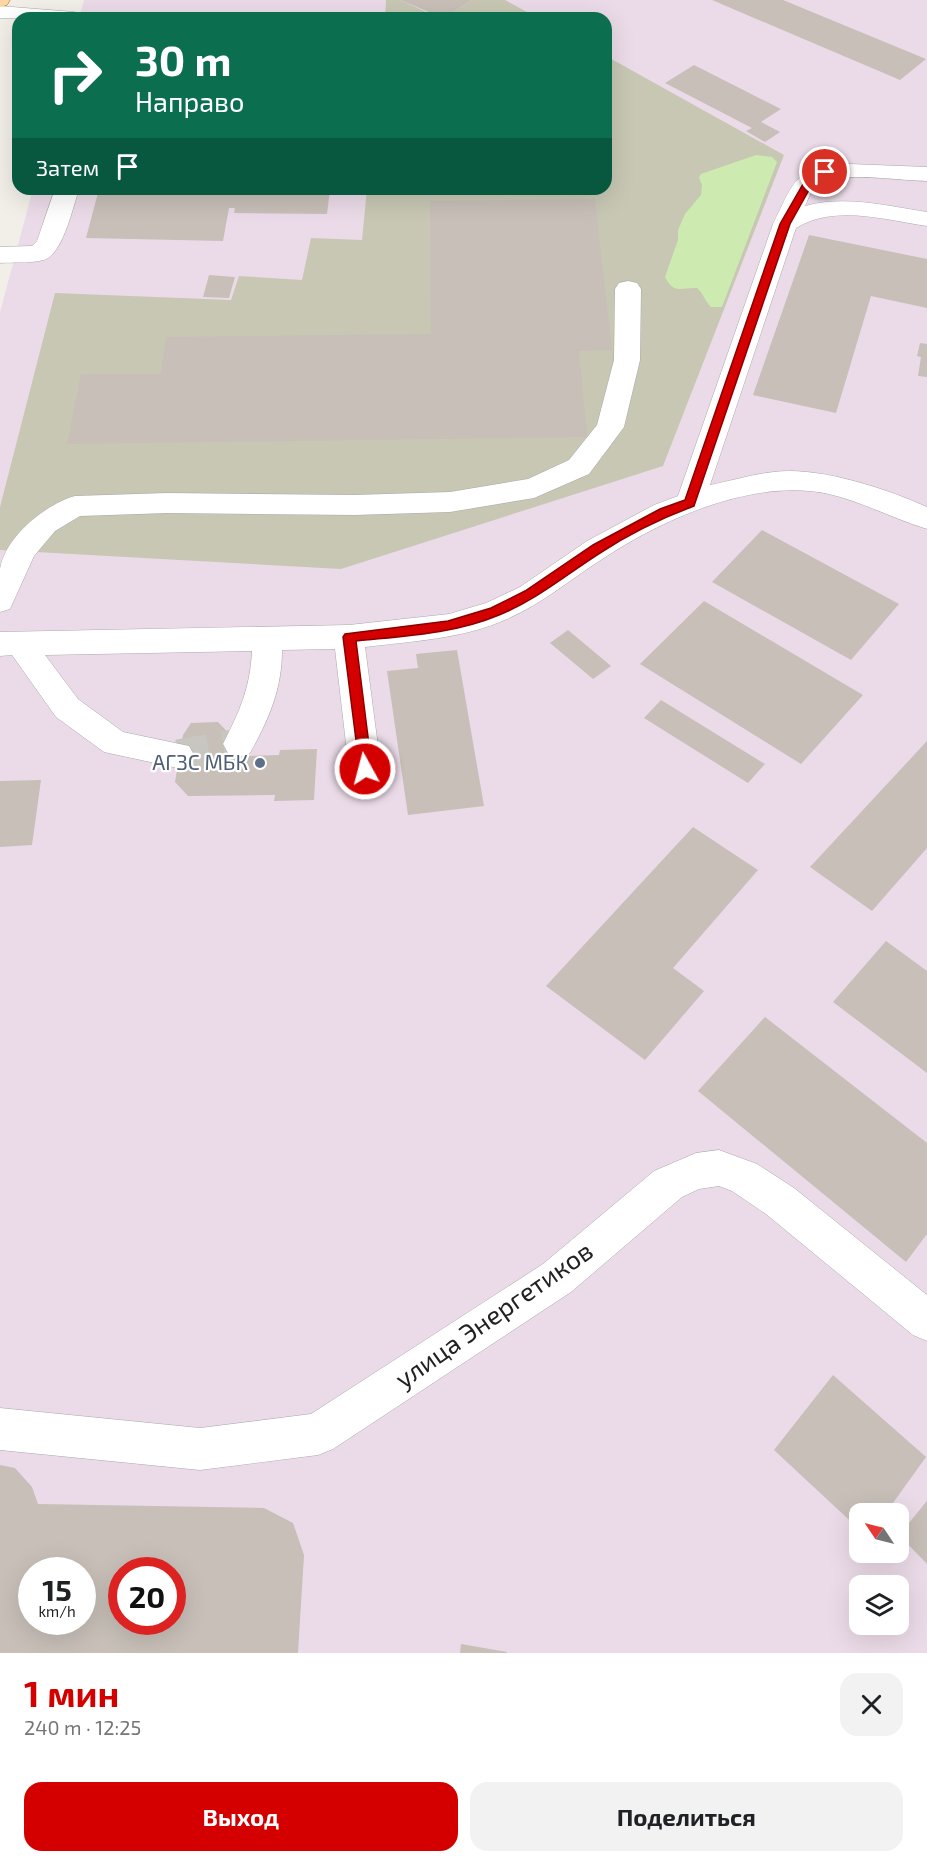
<!DOCTYPE html>
<html lang="ru">
<head>
<meta charset="utf-8">
<style>
  :root { --surface:#fff; --page:#f2f2f2; --text:#202124; --muted:#757577; --accent:#d40000 }
  body { margin:0; font-family:"Exo 2",sans-serif; background:var(--page); color:var(--text); height:100vh; display:flex; flex-direction:column; font-size:22px; white-space:nowrap }
  * { box-sizing:border-box; margin:0 }
  p { font-size:20px; color:var(--muted) }
  .icon { flex:none; width:33px; height:33px; fill:none; stroke:currentColor; stroke-width:2; stroke-linecap:round; stroke-linejoin:round }
  .map { position:relative; height:1653px; overflow:hidden }
  .drawer { display:flex; flex-direction:column; background:var(--surface); flex:1 }
  .drawer>* { flex:none }
  .hud { position:absolute; left:12px; top:12px; width:600px; height:183px; border-radius:18px; box-shadow:0 6px 24px #0002; background:#0b6e4f; color:#fff; overflow:hidden }
  .needle { width:39px; rotate:305deg }
  .tools { position:absolute; left:849px; top:1503px; display:grid; gap:12px }
  .tools a { display:grid; place-items:center; width:60px; height:60px; border-radius:12px; background:var(--surface); box-shadow:0 6px 24px #0002; font-size:30px }
  .speed { position:absolute; left:18px; top:1557px; display:flex; gap:12px; font-size:30px; font-weight:700; text-align:center }
  .speed>* { display:grid; place-content:center; width:78px; height:78px; border-radius:50%; background:var(--surface); box-shadow:0 6px 24px #0002; line-height:1 }
  .speed small { font-size:15px; font-weight:400 }
  .speed .limit { border:9px solid #d22; background:#fff; color:#111 }
  .pin { position:absolute; display:grid; place-items:center; width:51px; height:51px; color:#fff; margin:-26px; border:3px solid #fff; border-radius:50%; box-shadow:0 2px 6px #0007 }
  .me { position:absolute; width:66px; margin:-33px; rotate:353deg; stroke-linejoin:round; filter:drop-shadow(0 0 4px #0008) }
  .turn { display:flex; align-items:center; gap:21px; height:126px; padding:0 24px; font-size:27px }
  .turn .icon { width:78px; height:78px; stroke-width:2.5 }
  .turn b { display:block; font-size:42px; line-height:51px }
  .then { display:flex; align-items:center; height:57px; padding:0 24px; background:#0003; gap:12px; font-size:22px }
  .round { display:grid; place-items:center; flex:none; width:63px; height:63px; border-radius:18px; background:var(--page) }
  .summary { display:flex; align-items:center; justify-content:space-between; height:102px; padding:0 24px }
  h1 { font-size:36px; font-weight:700; line-height:45px; color:var(--accent) }
  .cta { display:flex; gap:12px; margin-top:auto; padding:12px 24px }
  .cta a { flex:1; height:69px; border-radius:18px; background:var(--accent); color:#fff; font-size:24px; font-weight:700; line-height:69px; text-align:center }
  .cta a+a { background:var(--page); color:var(--text) }
  .map>svg:first-child { display:block }
</style>
</head>
<body>
<div class="map">
<svg width="927" height="1653" viewBox="0 0 927 1653">
  <rect width="100%" height="100%" fill="#f2efe9"/>
  <path fill="#ebdbe8" fill-rule="evenodd" d="M84,0H927V1653H0V312L33,189H606V18H79ZM860,1514H898V1552H860ZM32,1570H82V1622H32ZM122,1570H172V1622H122ZM860,1586H898V1624H860Z"/>
  <g fill="#c7c7b4">
    <path d="M386,0H400L439,18H385Z"/>
    <path d="M472,0H505L538,18H443Z"/>
    <path d="M606,56L784,155L663,466L341,569L0,550V507L55,293L231,300L239,276L302,280L311,238L362,240L367,189H606Z"/>
  </g>
  <path fill="#cdebb0" d="M756,155L772,157L777,162L722,307H711C705,301 703,293 697,288C681,287 674,295 665,277L678,240V230L685,214L701,195L702,185L699,178L701,174Z"/>
  <g fill="#c7bfb8" fill-rule="evenodd">
    <path d="M400,0H472L443,18Z"/>
    <path d="M712,0H783L926,59L900,80Z"/>
    <path d="M694,65L781,109L761,122L780,132L765,142L746,131L752,128L665,83Z"/>
    <path d="M99,189H330L327,214L234,213L235,208H229L223,241L86,238Z"/>
    <path d="M595,199L612,350L579,351L587,437L67,444L81,374H161L166,337L431,334L430,201Z"/>
    <path d="M809,235L927,259V308L871,296L836,413L753,395Z"/>
    <path d="M209,275L235,277L229,298L203,297Z"/>
    <path d="M920,343L927,344V377L918,376L921,357L917,356Z"/>
    <path d="M762,530L899,604L851,660L712,582Z"/>
    <path d="M704,601L863,695L801,764L640,664Z"/>
    <path d="M568,630L611,666L593,679L550,643Z"/>
    <path d="M457,650L484,806L408,815L387,671L418,668L416,654Z"/>
    <path d="M661,700L765,764L748,783L644,718Z"/>
    <path d="M218,722L250,756L279,755L280,750L317,749L314,800L274,801L275,795L188,796L175,782L183,735L191,723Z"/>
    <path d="M927,741V848L872,911L810,867Z"/>
    <path d="M41,780L32,845L0,847V781Z"/>
    <path d="M693,827L758,870L673,968L704,991L645,1060L546,986Z"/>
    <path d="M886,941L927,971V1073L833,1002Z"/>
    <path d="M765,1017L927,1143V1234L906,1262L698,1091Z"/>
    <path d="M833,1375L926,1457L885,1514H860V1530L774,1450Z"/>
    <path d="M0,1465L15,1468L32,1487L38,1504L264,1508L293,1523L304,1555L298,1653H0ZM32,1570H82V1622H32ZM122,1570H172V1622H122Z"/>
    <path d="M927,1501V1564L899,1535Z"/>
    <path d="M461,1644L507,1652V1653H460Z"/>
  </g>
  <g fill="none" stroke-linecap="round" stroke-linejoin="round">
    <path stroke="#c8c6c1" stroke-width="31" stroke-dasharray="31 15" stroke-linecap="butt" d="M178,755L239,744"/>
    <defs>
      <g id="minor">
        <path d="M0,6L74,12L81,14L85,18H0Z"/>
        <path d="M849,164L927,167V181C902,181 840,171 820,183C812,188 809,197 805,206C845,195 887,206 927,212V226C885,220 835,204 796,228L710,485C731,481 753,474 774,472C818,466 887,489 927,507V529C894,519 863,502 829,494C756,478 667,517 607,556C573,577 544,603 507,619C463,639 413,641 365,647L381,769L376,778L365,782L354,778L349,769L335,649L282,650C282,689 269,719 250,753L239,757L228,753L223,744C240,710 250,689 252,651L45,655L78,699L123,732L189,746L194,755L189,764L178,768L104,752L56,717L12,655L0,656V632L349,625L449,614L486,603L520,587L587,541L654,505L678,496L773,224C795,180 794,167 849,164Z"/>
        <path d="M55,189H79C73,207 64,248 48,258C39,264 11,262 0,263V247L32,246L37,241Z"/>
        <path d="M628,281L637,283L641,289L640,360L624,427L589,474L534,498L450,512L354,515L167,513L80,516L55,531L34,556L10,609L0,612C0,598 0,583 0,569C5,537 46,504 75,496L167,493L354,495L450,492L528,479L569,460L597,425L614,360L615,289L619,283Z"/>
        <path d="M719,1150L757,1164L794,1188L927,1295V1341L913,1335L766,1214L732,1191L719,1186L699,1189L682,1197L571,1292L333,1449L318,1455L200,1470L0,1450V1408L200,1428L311,1414L543,1264L654,1171L696,1153Z"/>
      </g>
      <path id="major" d="M0,0H10L7,5L0,7Z"/>
    </defs>
    <use href="#minor" stroke="#a9a9a9" stroke-width="1"/>
    <use href="#major" stroke="#a06b00" stroke-width="1"/>
    <use href="#minor" fill="#fff" fill-rule="evenodd"/>
    <use href="#major" fill="#fcd6a4" fill-rule="evenodd"/>
  </g>
  <path fill="#d40000" stroke="#8a0000" stroke-width="1.5" d="M825,169L830,172L814,181L790,224L694,506C662,518 629,534 600,553C567,574 536,600 499,615C454,634 404,636 356,641L372,769L365,774L360,772L343,637L345,634L448,621L491,608L525,591L593,545L660,509L685,500L780,224L807,177Z"/>
  <circle fill="#5c6f8a" stroke="#fff" stroke-width="2" cx="260" cy="763" r="6"/>
  <g text-anchor="middle" stroke-width="4.5" stroke-linejoin="round" paint-order="stroke">
    <g font-size="21" fill="#4e5e75" stroke="#fff" text-anchor="end">
      <text x="248" y="770">АГЗС МБК</text>
    </g>
    <g font-size="26" fill="#222" stroke="#fff">
      <text transform="translate(494 1315) rotate(-35)" y="9">улица Энергетиков</text>
    </g>
  </g>
</svg>
<div class="tools">
<a><svg class="needle" viewBox="-14 -14 28 28"><path d="M0-13l5 13h-10z" fill="#e53935"/><path d="M0 13l5-13h-10z" fill="#757577"/></svg></a>
<a><svg class="icon" aria-label="layers" viewBox="0 0 24 24"><path d="M12 4l9 5-9 5-9-5zM3 14l9 5 9-5"/></svg></a>
</div>
<div class="speed"><div>15<small>km/h</small></div><div class="limit">20</div></div>
<div class="pin" style="left:825px;top:172px;background:#d93025"><svg class="icon" aria-label="arrive" viewBox="0 0 24 24"><path d="M6 21V4h12l-3 4 3 4H6"/></svg></div>
<svg class="me" style="left:365px;top:769px" viewBox="-20 -20 40 40"><circle r="17" fill="#d40000" stroke="#fff" stroke-width="3"/><path d="M0-11L8 9 0 5-8 9z" fill="#fff"/></svg>
<div class="hud">
<div class="turn"><svg class="icon" aria-label="right" viewBox="0 0 24 24"><path d="M7 20v-9h11M14 6l5 5-5 5"/></svg><div><b>30 m</b>Направо</div></div>
<div class="then">Затем<svg class="icon" aria-label="arrive" viewBox="0 0 24 24"><path d="M6 21V4h12l-3 4 3 4H6"/></svg></div>
</div>
</div>
<section class="drawer">
<div class="summary"><div><h1>1 мин</h1><p>240 m · 12:25</p></div><a class="round"><svg class="icon" aria-label="close" viewBox="0 0 24 24"><path d="M6 6l12 12M18 6L6 18"/></svg></a></div>
<div class="cta"><a>Выход</a><a>Поделиться</a></div>
</section>
</body>
</html>
